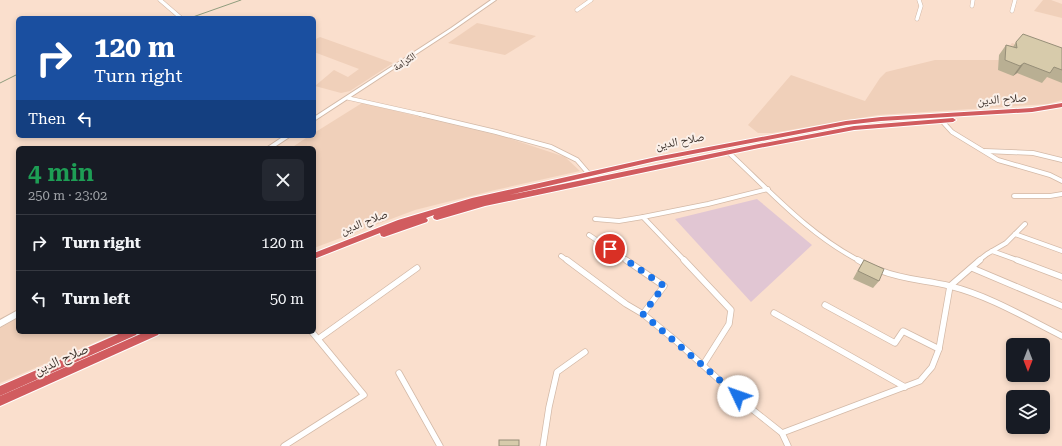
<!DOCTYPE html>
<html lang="en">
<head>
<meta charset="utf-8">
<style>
  :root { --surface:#171b24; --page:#242831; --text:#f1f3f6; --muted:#9ea1a6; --line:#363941 }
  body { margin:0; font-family:"Roboto Serif","Noto Naskh Arabic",serif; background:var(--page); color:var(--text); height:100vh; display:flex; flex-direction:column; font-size:15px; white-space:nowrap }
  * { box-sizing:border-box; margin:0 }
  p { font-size:13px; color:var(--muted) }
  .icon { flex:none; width:22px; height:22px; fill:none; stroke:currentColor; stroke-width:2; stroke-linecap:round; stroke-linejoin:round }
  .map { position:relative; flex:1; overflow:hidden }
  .side { position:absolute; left:16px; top:146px; width:300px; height:188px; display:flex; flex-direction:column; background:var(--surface); border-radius:6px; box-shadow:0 2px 6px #0003 }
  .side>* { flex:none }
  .hud { position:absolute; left:16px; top:16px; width:300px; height:122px; border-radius:6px; box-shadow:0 2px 6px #0003; background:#1a4fa0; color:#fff; overflow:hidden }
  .needle { width:26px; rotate:180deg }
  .tools { position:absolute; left:1006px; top:338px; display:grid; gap:8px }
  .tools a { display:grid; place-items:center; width:44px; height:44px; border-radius:6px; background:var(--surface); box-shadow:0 2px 6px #0003; font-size:20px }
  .pin { position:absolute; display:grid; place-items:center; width:34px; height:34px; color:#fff; margin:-17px; border:2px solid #fff; border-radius:50%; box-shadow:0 1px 4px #0007 }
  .me { position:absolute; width:44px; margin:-22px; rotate:312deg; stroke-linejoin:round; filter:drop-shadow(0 0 3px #0008) }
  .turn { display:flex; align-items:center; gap:14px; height:84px; padding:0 12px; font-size:18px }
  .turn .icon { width:52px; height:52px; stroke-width:2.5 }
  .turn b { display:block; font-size:28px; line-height:34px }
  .then { display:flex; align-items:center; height:38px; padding:0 12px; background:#0003; gap:8px; font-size:15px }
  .round { display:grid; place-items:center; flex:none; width:42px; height:42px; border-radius:6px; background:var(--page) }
  .overview { display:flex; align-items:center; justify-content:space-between; height:68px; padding:0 12px }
  h1 { font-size:24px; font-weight:600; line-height:30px; color:#1e9e55 }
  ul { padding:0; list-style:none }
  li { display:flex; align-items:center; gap:12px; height:56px; padding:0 12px; border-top:1px solid var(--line) }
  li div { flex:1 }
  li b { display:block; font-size:15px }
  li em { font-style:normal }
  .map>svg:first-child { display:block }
</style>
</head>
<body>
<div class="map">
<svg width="1062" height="446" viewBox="0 0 1062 446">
  <rect width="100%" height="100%" fill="#fadfcd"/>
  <g fill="#f0d0ba">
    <path d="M1043,0H1051L1062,4V18L1034,11Z"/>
    <path d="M477,23L536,36L505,55L448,43Z"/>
    <path d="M320,37L393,63L350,91L341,93L315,86L334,70L348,77L359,69L314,52V40Z"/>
    <path d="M1012,43L1062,59V100L1048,104L878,115L772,133H758L748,125L791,75L865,101L880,78L886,72L935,60H999Z"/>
    <path d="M362,103L505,137L565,157L580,171L495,190L415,210L314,248V148H291L309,136H314V133Z"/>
    <path d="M18,318V332H119L0,383V328Z"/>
  </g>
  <path fill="#e1c6d3" d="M757,199L812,245L751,302L675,219Z"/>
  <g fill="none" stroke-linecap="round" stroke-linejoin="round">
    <g stroke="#8f9c7d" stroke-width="1">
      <path d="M190,18L241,0"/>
      <path d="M0,83L18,74"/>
    </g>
    <defs>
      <g id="street-far2">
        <path d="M160,0L181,18"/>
        <path d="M972,6L973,0"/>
        <path d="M577,10L591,0"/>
        <path d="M1012,11L1015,0"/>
        <path d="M917,19L921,6L919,0"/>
        <path d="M348,98L424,115"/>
      </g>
      <g id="street-far1">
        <path d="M420,114L496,132L551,147L577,160L589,174"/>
        <path d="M942,121L952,132L998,160L1050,175L1062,181"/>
        <path d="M985,151L1033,153L1062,160"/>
        <path d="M728,152C770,191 809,235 860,261"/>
        <path d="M1014,196H1050L1062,194"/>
        <path d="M595,219L619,221L643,217"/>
        <path d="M1015,234L1062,251"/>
        <path d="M589,235L628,261"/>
        <path d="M992,251L1020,261"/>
        <path d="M561,256L568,261"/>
        <path d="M685,261L643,217L708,204L768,189"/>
        <path d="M978,261L987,254L1006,243L1025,224"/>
      </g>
      <g id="street">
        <path d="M567,260L626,304L643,314L675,340L748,406L782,433L788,446"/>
        <path d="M626,260L664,286L643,314"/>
        <path d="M684,260L731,310L729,324L703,365"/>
        <path d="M858,260L867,265"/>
        <path d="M1017,260L1062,277"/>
        <path d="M972,268L1062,306"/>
        <path d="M879,270C904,280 925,280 950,286C990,296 1026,318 1062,336"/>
        <path d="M825,305L895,343L903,331L939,349"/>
        <path d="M774,313L905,387"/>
        <path d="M318,339L417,268"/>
        <path d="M399,373L440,446"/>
        <path d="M782,433L920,381L932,367L939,349L950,286L980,260"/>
        <path d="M284,446L364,395L312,332"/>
        <path d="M543,446L549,407L557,372L585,352"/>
      </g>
      <g id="secondary">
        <path d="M491,0H496L453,30L314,121V117L451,28Z"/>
        <path d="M284,136H291L273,148H266Z"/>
        <path d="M18,310V317L0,327V320Z"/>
      </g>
      <g id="highway">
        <path d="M1062,103V107L1032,112L881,121L846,125L656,161L509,195L754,145L854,126L953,118L956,120L953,122L854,130L754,149L485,206L437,220L434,219L433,217L434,215L426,218L428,220L427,222L384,237L381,236L380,233L314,259V253L398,220L472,198L656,157L846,121L881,117L1032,108Z"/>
        <path d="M123,332H138L136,335L0,396V386Z"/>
        <path d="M145,332H160L158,335L0,406V396Z"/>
      </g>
    </defs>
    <use href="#street-far2" stroke="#d3b9a7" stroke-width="4.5"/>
    <use href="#street-far1" stroke="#d3b9a7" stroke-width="5.5"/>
    <use href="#street" stroke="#d3b9a7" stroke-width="7"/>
    <use href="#secondary" stroke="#d3b9a7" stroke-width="2"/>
    <use href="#highway" stroke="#fff" stroke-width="2"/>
    <use href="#street-far2" stroke="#fff" stroke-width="3.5"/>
    <use href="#street-far1" stroke="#fff" stroke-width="4"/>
    <use href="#street" stroke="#fff" stroke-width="5.5"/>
    <use href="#secondary" fill="#fff" fill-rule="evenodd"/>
    <use href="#highway" fill="#d15c5f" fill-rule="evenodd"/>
  </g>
  <g fill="#b9af93">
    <path d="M1016,42L1062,48V83L1047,77L1042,83L1017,73L1013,76L998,70L999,55L1006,45L1013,47Z"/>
    <path d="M864,260L879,281L873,288L853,279L859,268Z"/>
  </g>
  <path fill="#968e78" d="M1024,63L1017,73L1013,76L1020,66Z"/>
  <g fill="#d7cbab" stroke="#968e78">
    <path d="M1023,34L1062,48V70L1054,67L1050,73L1024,63L1020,66L1005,60L1006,45L1017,48L1016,42Z"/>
    <path d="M864,260L884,269L879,281L858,271Z"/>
    <rect x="499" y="440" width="20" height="6"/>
  </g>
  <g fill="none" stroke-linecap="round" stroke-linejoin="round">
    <path stroke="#1a73e8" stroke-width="7" stroke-dasharray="0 12.6" d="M610,249L664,286L643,314L738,396"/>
  </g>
  <g text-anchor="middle" stroke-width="4" stroke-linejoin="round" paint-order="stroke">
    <g font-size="10" fill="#3a2f29" stroke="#fbf0e9">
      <text transform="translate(404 61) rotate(-34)" y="4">الكرامة</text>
    </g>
    <g font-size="12" fill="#3a2f29" stroke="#fbf0e9">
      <text transform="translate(1002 99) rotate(-4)" y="4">صلاح الدين</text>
      <text transform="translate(680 141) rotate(-11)" y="4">صلاح الدين</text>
      <text transform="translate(364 222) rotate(-21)" y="4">صلاح الدين</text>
    </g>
    <g font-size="14" fill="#3a2f29" stroke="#fbf0e9">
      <text transform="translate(61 359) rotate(-24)" y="5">صلاح الدين</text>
    </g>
  </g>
</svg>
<div class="tools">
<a><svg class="needle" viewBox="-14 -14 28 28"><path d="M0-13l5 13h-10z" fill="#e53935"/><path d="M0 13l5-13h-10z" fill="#9ea1a6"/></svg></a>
<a><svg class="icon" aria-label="layers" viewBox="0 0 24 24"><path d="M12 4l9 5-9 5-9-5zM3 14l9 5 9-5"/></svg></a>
</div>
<div class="pin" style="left:610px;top:249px;background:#d93025"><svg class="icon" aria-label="arrive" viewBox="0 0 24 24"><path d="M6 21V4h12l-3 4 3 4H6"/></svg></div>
<svg class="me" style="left:738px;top:396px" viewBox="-20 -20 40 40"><circle r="19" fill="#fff"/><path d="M0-13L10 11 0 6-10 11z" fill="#1a73e8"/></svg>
<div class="hud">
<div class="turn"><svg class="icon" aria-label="right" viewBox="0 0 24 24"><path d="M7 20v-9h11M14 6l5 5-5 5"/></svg><div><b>120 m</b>Turn right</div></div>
<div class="then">Then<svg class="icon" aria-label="left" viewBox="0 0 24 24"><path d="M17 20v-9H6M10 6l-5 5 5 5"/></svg></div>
</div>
<section class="side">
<div class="overview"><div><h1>4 min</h1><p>250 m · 23:02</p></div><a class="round"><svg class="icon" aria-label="close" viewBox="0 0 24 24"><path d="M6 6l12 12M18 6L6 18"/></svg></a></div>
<ul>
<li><svg class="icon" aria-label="right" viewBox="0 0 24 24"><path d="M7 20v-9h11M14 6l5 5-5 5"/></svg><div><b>Turn right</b></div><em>120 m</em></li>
<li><svg class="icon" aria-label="left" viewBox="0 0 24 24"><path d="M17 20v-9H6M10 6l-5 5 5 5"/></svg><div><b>Turn left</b></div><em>50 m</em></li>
</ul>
</section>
</div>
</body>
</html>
